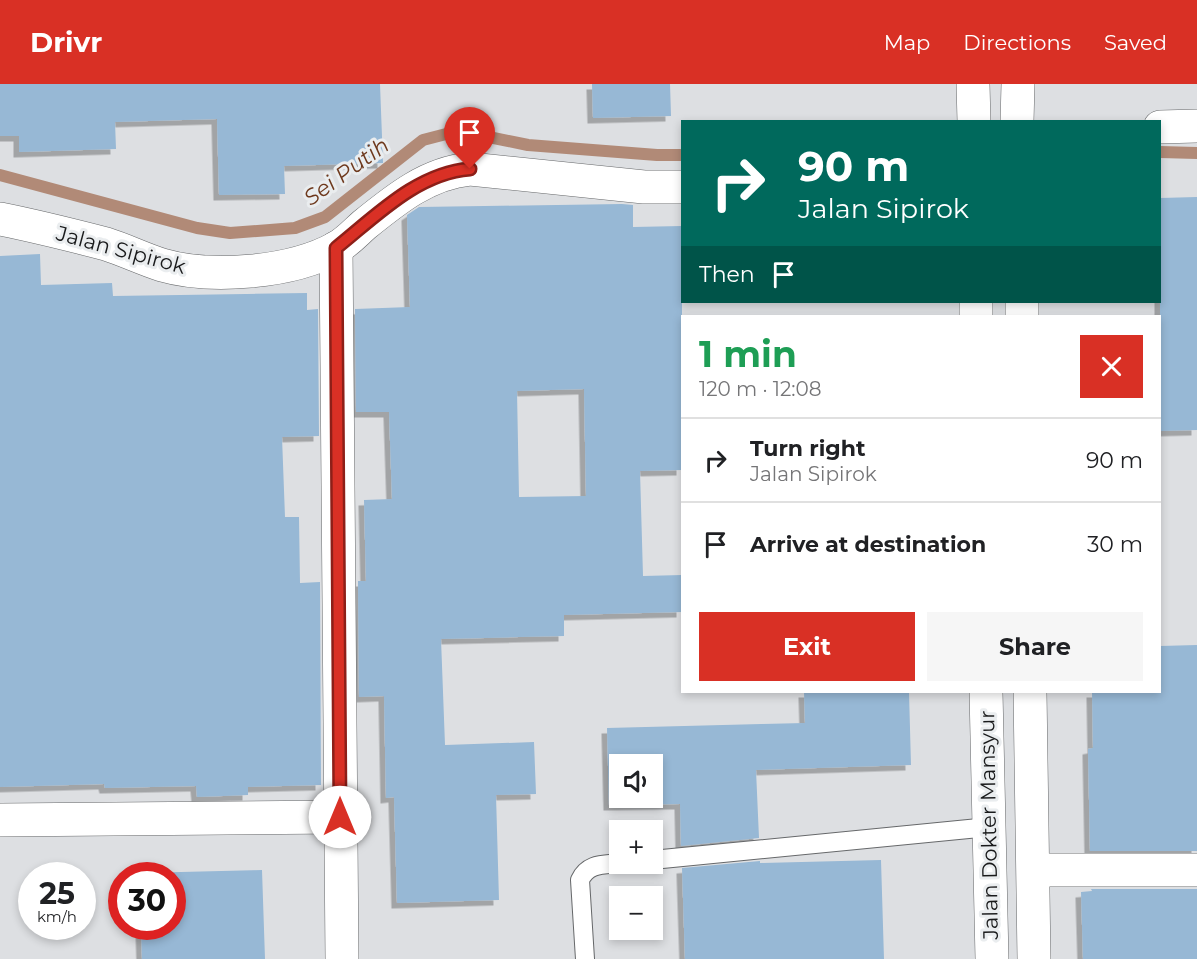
<!DOCTYPE html>
<html lang="en">
<head>
<meta charset="utf-8">
<style>
  :root { --surface:#fff; --page:#f6f6f6; --text:#202124; --muted:#757577; --line:#e0e0e0; --accent:#d93025 }
  body { margin:0; font-family:Montserrat,sans-serif; background:var(--page); color:var(--text); height:100vh; display:flex; flex-direction:column; font-size:22px; white-space:nowrap }
  * { box-sizing:border-box; margin:0 }
  p { font-size:20px; color:var(--muted) }
  .icon { flex:none; width:33px; height:33px; fill:none; stroke:currentColor; stroke-width:2; stroke-linecap:round; stroke-linejoin:round }
  .map { position:relative; flex:1; overflow:hidden }
  .details { position:absolute; left:681px; top:231px; width:480px; height:378px; display:flex; flex-direction:column; background:var(--surface); border-radius:0px; box-shadow:0 3px 9px #0003 }
  .details>* { flex:none }
  .banner { position:absolute; left:681px; top:36px; width:480px; height:183px; border-radius:0px; box-shadow:0 3px 9px #0003; background:#00695c; color:#fff; overflow:hidden }
  .fabs { position:absolute; left:609px; top:670px; display:grid; gap:12px }
  .fabs a { display:grid; place-items:center; width:54px; height:54px; border-radius:0px; background:var(--surface); box-shadow:0 3px 9px #0003; font-size:30px }
  .speed { position:absolute; left:18px; top:778px; display:flex; gap:12px; font-size:30px; font-weight:700; text-align:center }
  .speed>* { display:grid; place-content:center; width:78px; height:78px; border-radius:50%; background:var(--surface); box-shadow:0 3px 9px #0003; line-height:1 }
  .speed small { font-size:15px; font-weight:400 }
  .speed .limit { border:9px solid #d22; background:#fff; color:#111 }
  .pin { position:absolute; display:grid; place-items:center; width:51px; height:51px; color:#fff; margin:-62px -26px; border-radius:50% 50% 50% 0; rotate:-45deg; box-shadow:0 0 6px #0007 }
  .pin .icon { rotate:45deg }
  .me { position:absolute; width:66px; margin:-33px; rotate:0deg; stroke-linejoin:round; filter:drop-shadow(0 0 4px #0008) }
  .turn { display:flex; align-items:center; gap:21px; height:126px; padding:0 18px; font-size:27px }
  .turn .icon { width:78px; height:78px; stroke-width:2.5 }
  .turn b { display:block; font-size:42px; line-height:51px }
  .then { display:flex; align-items:center; height:57px; padding:0 18px; background:#0003; gap:12px; font-size:22px }
  .round { display:grid; place-items:center; flex:none; width:63px; height:63px; border-radius:0px; background:var(--page) }
  .summary { display:flex; align-items:center; justify-content:space-between; height:102px; padding:0 18px }
  h1 { font-size:36px; font-weight:700; line-height:45px; color:#1e9e55 }
  .action { display:flex; gap:12px; margin-top:auto; padding:12px 18px }
  .action a { flex:1; height:69px; border-radius:0px; background:var(--accent); color:#fff; font-size:24px; font-weight:700; line-height:69px; text-align:center }
  .action a+a { background:var(--page); color:var(--text) }
  ul { padding:0; list-style:none }
  li { display:flex; align-items:center; gap:18px; height:84px; padding:0 18px; border-top:2px solid var(--line) }
  li div { flex:1 }
  li b { display:block; font-size:22px }
  li em { font-style:normal }
  header { display:flex; align-items:center; gap:36px; box-sizing:border-box; height:84px; padding:0 30px; background:var(--accent); color:#fff }
  header strong { font-size:28px }
  nav { display:flex; gap:33px; margin-inline-start:auto; font-size:21px }
  .map>svg:first-child { display:block }
</style>
</head>
<body>
<header>
<strong>Drivr</strong>
<nav><a>Map</a><a>Directions</a><a>Saved</a></nav>
</header>
<div class="map">
<svg width="1197" height="875" viewBox="0 0 1197 875">
  <defs>
    <filter id="shadow"><feDropShadow dx="-5.5" dy="5.5" stdDeviation="0" flood-color="#0004"/></filter>
  </defs>
  <rect width="100%" height="100%" fill="#dddfe2"/>
  <g fill="none" stroke-linecap="round" stroke-linejoin="round">
    <g stroke="#b18a77" stroke-width="12">
      <path d="M1160,68L1197,69"/>
      <path d="M0,91L197,144L230,149L295,144L325,133L423,56L450,49L479,51L528,61L657,71H682"/>
    </g>
  </g>
  <g fill="#97b8d5" fill-rule="evenodd" filter="url(#shadow)">
    <path d="M0,0H380L383,79L284,82L285,110L219,111L217,35L115,38L116,65L19,68V52H0Z"/>
    <path d="M592,0H670L671,32L593,34Z"/>
    <path d="M1197,113V346L1160,347V114Z"/>
    <path d="M622,120L633,121V143L682,142V386L640,387L643,492L682,491V528L564,531V552L441,555L445,661L534,658L536,710L496,711L499,816L397,819L394,713L386,714L384,612L359,613L358,497H366L364,416L392,415L389,328H356L355,225L410,223L407,131L419,123ZM584,305L586,412L519,413L517,307Z"/>
    <path d="M40,170L41,201L112,199L113,212L307,209V226L318,225L319,352L282,353L285,433H299L300,499L320,498L321,701L248,703V711L197,713L196,702L105,704L104,700L0,703V172Z"/>
    <path d="M1197,561V767H1090L1088,665L1093,664L1092,608H1160V562Z"/>
    <path d="M804,608H909L911,681L756,686L759,754L681,762L680,720L609,721L607,644L805,639ZM620,681H652V714H620Z"/>
    <path d="M881,776L884,875H685L682,784L760,777V779Z"/>
    <path d="M262,786L265,875H142L141,843H172V792H140V789Z"/>
    <path d="M1091,805H1197V875H1083L1081,808L1092,807Z"/>
  </g>
  <g fill="none" stroke-linecap="round" stroke-linejoin="round">
    <defs>
      <g id="lane">
        <path d="M652,776L989,743"/>
        <path d="M585,875L580,796C588,779 603,781 620,779"/>
      </g>
      <g id="street">
        <path d="M1160,43L1197,42"/>
        <path d="M0,135C35,142 71,151 106,160C125,166 143,175 162,181C210,195 291,189 336,164C346,159 355,149 364,141C396,115 428,89 470,85L644,103H682"/>
        <path d="M336,164L342,875"/>
        <path d="M0,736L340,733"/>
        <path d="M1034,786H1197"/>
      </g>
      <g id="primary">
        <path d="M973,0L974,38"/>
        <path d="M1017,38L1018,0"/>
        <path d="M976,218V232"/>
        <path d="M1022,218V232"/>
        <path d="M986,608L992,875"/>
        <path d="M1030,608L1034,875"/>
      </g>
    </defs>
    <use href="#lane" stroke="#66686a" stroke-width="20"/>
    <use href="#street" stroke="#66686a" stroke-width="34"/>
    <use href="#primary" stroke="#66686a" stroke-width="34"/>
    <use href="#lane" stroke="#fff" stroke-width="18"/>
    <use href="#street" stroke="#fff" stroke-width="33"/>
    <use href="#primary" stroke="#fff" stroke-width="33"/>
  </g>
  <g fill="none" stroke-linecap="round" stroke-linejoin="round">
    <defs>
      <path id="route" d="M340,733L336,164C376,132 417,89 470,85"/>
    </defs>
    <use href="#route" stroke="#8d1f18" stroke-width="15"/>
    <use href="#route" stroke="#d93025" stroke-width="10"/>
  </g>
  <g text-anchor="middle" stroke-width="6" stroke-linejoin="round" paint-order="stroke">
    <g font-size="21" fill="#191a1b" stroke="#eaedef">
      <text transform="translate(121 166) rotate(15)" y="7">Jalan Sipirok</text>
      <text transform="translate(989 741) rotate(-91)" y="7">Jalan Dokter Mansyur</text>
    </g>
    <g font-size="22" font-style="italic" fill="#6e391d" stroke="#eaedef">
      <text transform="translate(346 87) rotate(-36)" y="8">Sei Putih</text>
    </g>
  </g>
</svg>
<div class="fabs">
<a><svg class="icon" aria-label="sound" viewBox="0 0 24 24"><path d="M4 9h4l5-4v14l-5-4H4zM17 9q2 3 0 6"/></svg></a>
<a>+</a>
<a>−</a>
</div>
<div class="speed"><div>25<small>km/h</small></div><div class="limit">30</div></div>
<div class="pin" style="left:470px;top:85px;background:#d93025"><svg class="icon" aria-label="arrive" viewBox="0 0 24 24"><path d="M6 21V4h12l-3 4 3 4H6"/></svg></div>
<svg class="me" style="left:340px;top:733px" viewBox="-20 -20 40 40"><circle r="19" fill="#fff"/><path d="M0-13L10 11 0 6-10 11z" fill="#d93025"/></svg>
<div class="banner">
<div class="turn"><svg class="icon" aria-label="right" viewBox="0 0 24 24"><path d="M7 20v-9h11M14 6l5 5-5 5"/></svg><div><b>90 m</b>Jalan Sipirok</div></div>
<div class="then">Then<svg class="icon" aria-label="arrive" viewBox="0 0 24 24"><path d="M6 21V4h12l-3 4 3 4H6"/></svg></div>
</div>
<section class="details">
<div class="summary"><div><h1>1 min</h1><p>120 m · 12:08</p></div><a class="round" style="background:#d93025;color:#fff"><svg class="icon" aria-label="close" viewBox="0 0 24 24"><path d="M6 6l12 12M18 6L6 18"/></svg></a></div>
<ul>
<li><svg class="icon" aria-label="right" viewBox="0 0 24 24"><path d="M7 20v-9h11M14 6l5 5-5 5"/></svg><div><b>Turn right</b><p>Jalan Sipirok</p></div><em>90 m</em></li>
<li><svg class="icon" aria-label="arrive" viewBox="0 0 24 24"><path d="M6 21V4h12l-3 4 3 4H6"/></svg><div><b>Arrive at destination</b></div><em>30 m</em></li>
</ul>
<div class="action"><a>Exit</a><a>Share</a></div>
</section>
</div>
</body>
</html>
